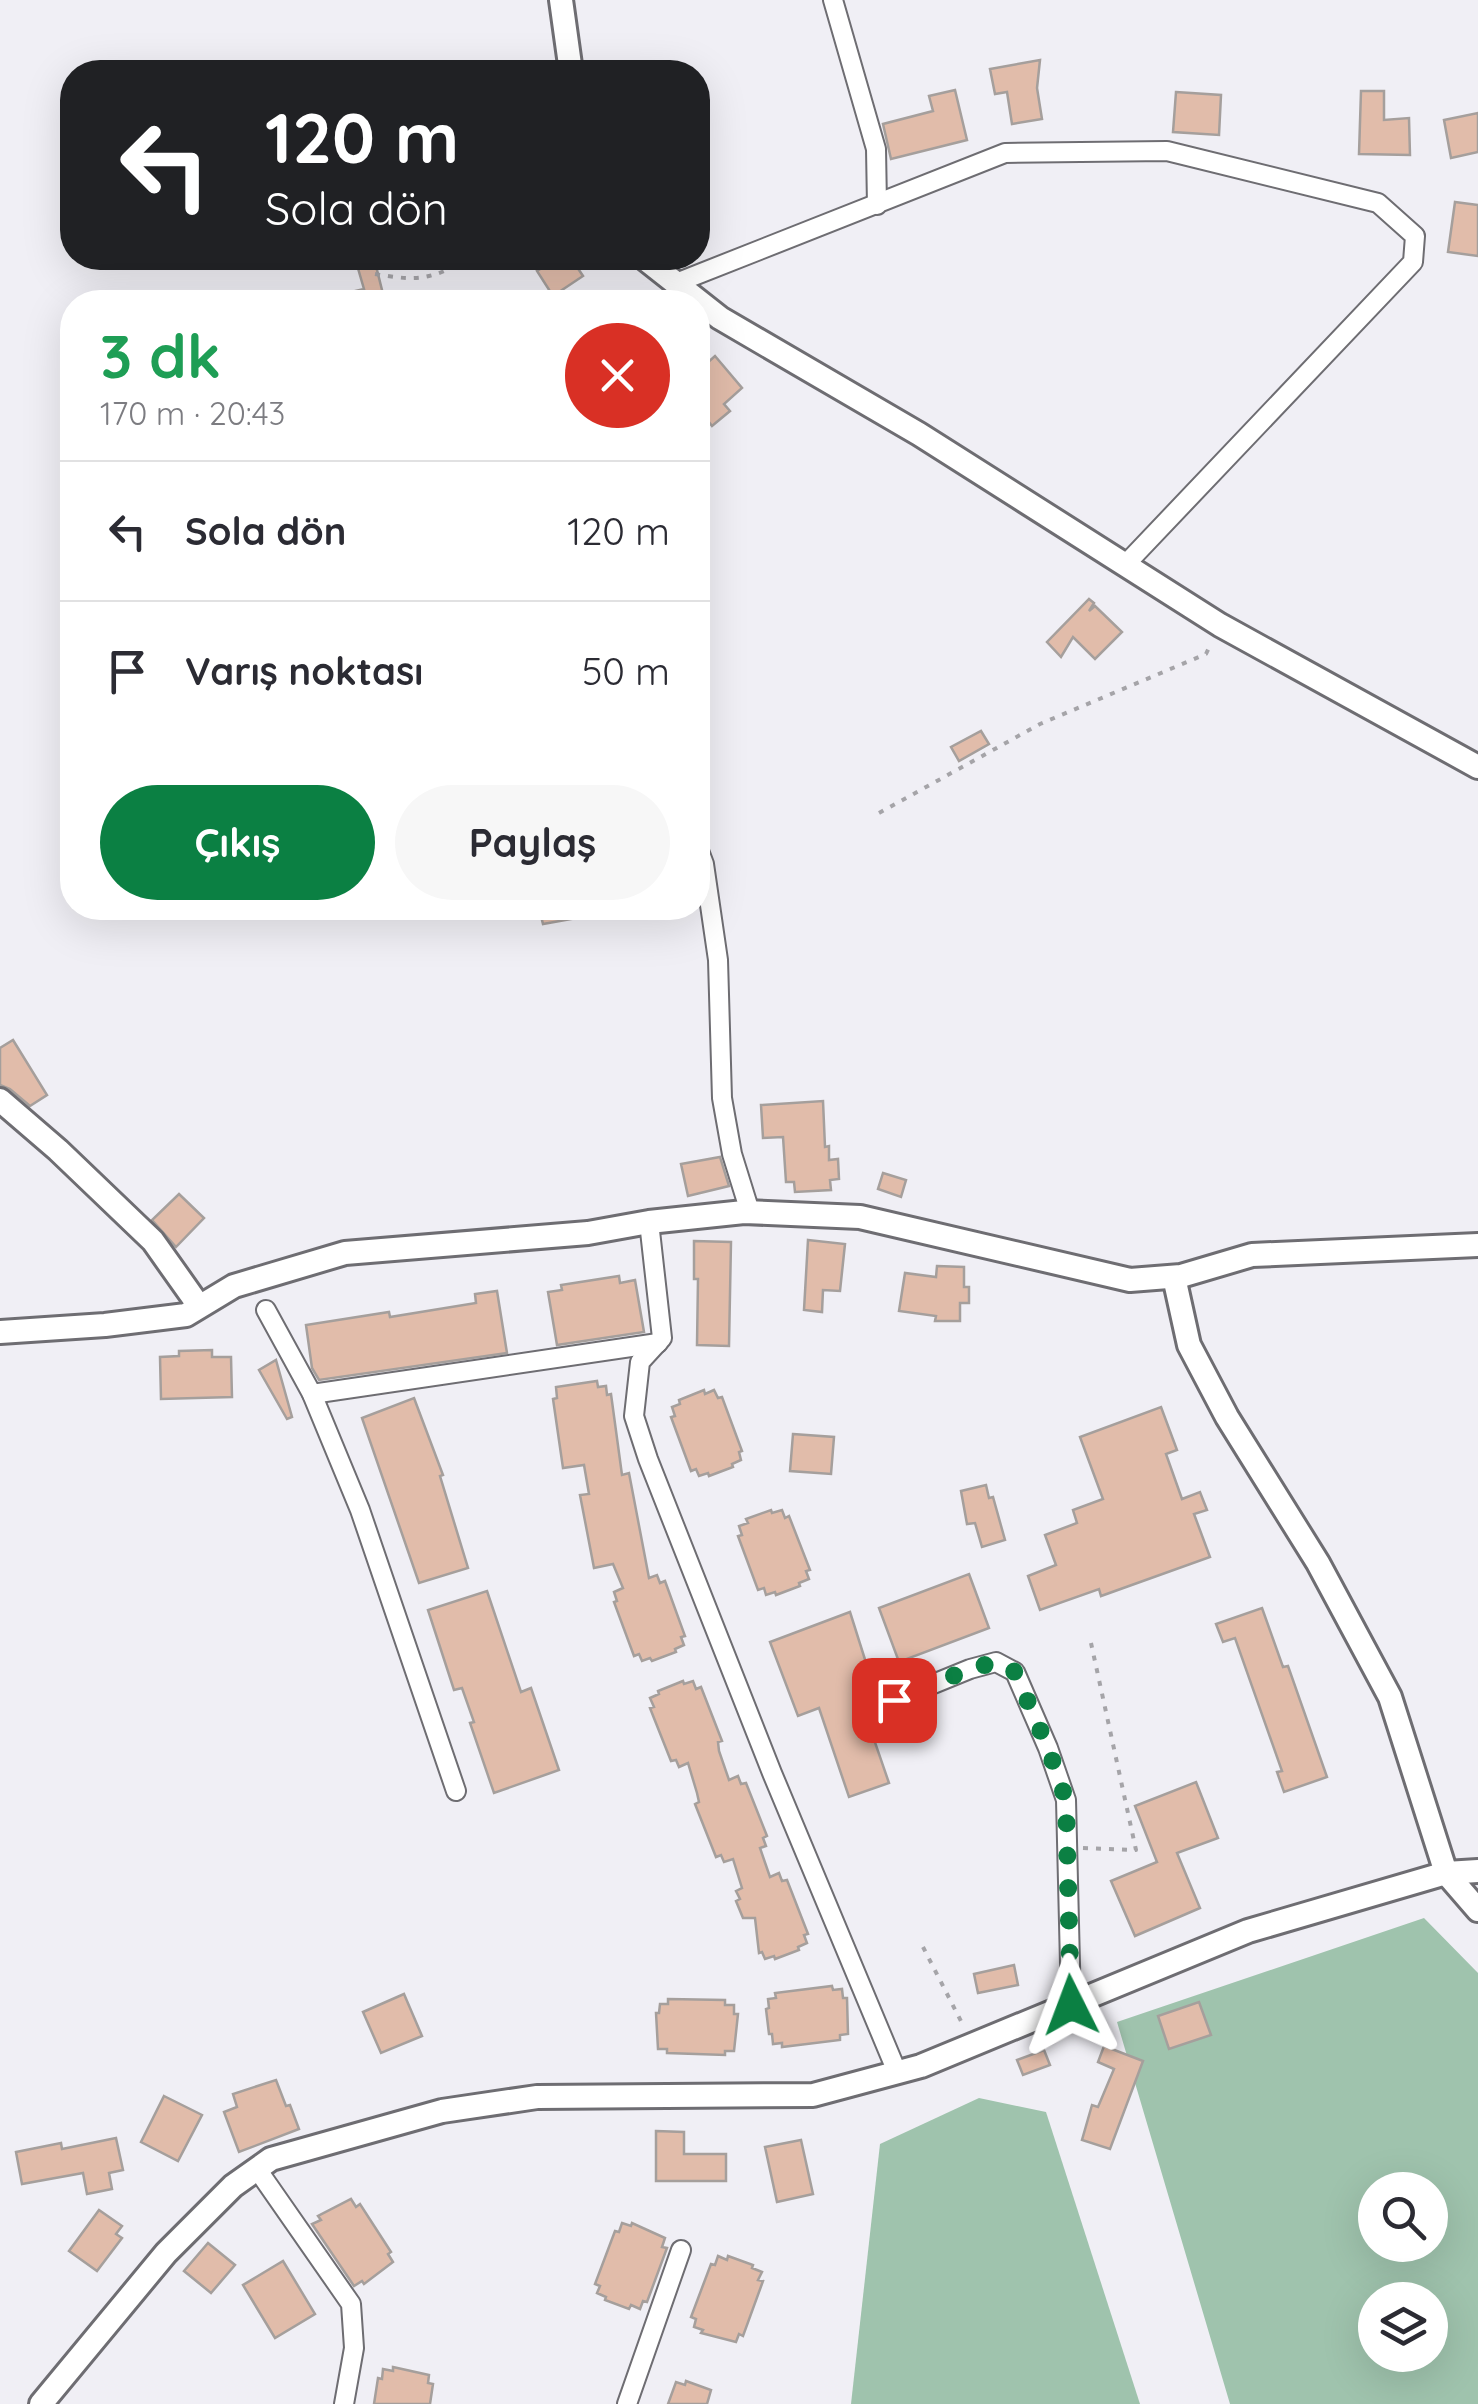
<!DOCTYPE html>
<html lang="tr">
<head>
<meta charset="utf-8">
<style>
  :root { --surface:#fff; --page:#f7f7f7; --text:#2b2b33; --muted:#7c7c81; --line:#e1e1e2; --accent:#0b8043 }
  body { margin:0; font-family:Quicksand,sans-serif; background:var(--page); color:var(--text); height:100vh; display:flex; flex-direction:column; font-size:38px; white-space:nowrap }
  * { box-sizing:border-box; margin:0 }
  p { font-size:32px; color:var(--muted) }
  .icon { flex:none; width:55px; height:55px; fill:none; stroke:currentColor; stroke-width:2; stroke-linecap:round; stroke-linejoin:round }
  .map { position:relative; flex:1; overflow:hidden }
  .side { position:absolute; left:60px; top:290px; width:650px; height:630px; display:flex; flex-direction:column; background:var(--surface); border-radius:40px; box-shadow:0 10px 40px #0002 }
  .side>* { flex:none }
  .top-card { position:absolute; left:60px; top:60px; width:650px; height:210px; border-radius:40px; box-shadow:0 10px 40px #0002; background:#202124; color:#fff; overflow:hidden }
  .buttons { position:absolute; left:1358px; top:2172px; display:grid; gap:20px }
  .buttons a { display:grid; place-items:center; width:90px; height:90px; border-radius:50%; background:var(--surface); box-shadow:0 10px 40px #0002; font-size:50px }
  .pin { position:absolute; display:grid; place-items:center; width:85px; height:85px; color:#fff; margin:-42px; border-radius:20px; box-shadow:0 5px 15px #0006 }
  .me { position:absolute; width:110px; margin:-55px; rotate:357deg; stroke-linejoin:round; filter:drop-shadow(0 0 8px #0008) }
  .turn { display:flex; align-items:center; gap:35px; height:210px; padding:0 40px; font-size:45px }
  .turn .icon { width:130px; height:130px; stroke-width:2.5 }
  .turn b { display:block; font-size:70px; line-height:85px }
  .round { display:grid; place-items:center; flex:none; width:105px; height:105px; border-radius:52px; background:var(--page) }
  .head { display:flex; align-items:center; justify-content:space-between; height:170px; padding:0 40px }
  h1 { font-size:60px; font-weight:700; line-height:75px; color:#1e9e55 }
  .primary-button { display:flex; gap:20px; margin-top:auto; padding:20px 40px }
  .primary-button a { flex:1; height:115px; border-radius:60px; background:var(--accent); color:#fff; font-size:40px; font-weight:700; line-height:115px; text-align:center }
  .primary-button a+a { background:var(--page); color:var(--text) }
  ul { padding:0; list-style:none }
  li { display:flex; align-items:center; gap:30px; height:140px; padding:0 40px; border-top:2px solid var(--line) }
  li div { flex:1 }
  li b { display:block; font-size:38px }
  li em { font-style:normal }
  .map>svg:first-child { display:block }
</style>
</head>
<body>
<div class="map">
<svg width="1478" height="2404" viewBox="0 0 1478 2404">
  <rect width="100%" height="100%" fill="#f0eff5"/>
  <g fill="#9fc3ad" fill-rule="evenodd">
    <path d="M1424,1918L1478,1973V2404H1230L1117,2022ZM1375,2190H1430V2245H1375ZM1375,2300H1430V2355H1375Z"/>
    <path d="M979,2098L1046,2112L1140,2404H851L880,2144Z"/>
  </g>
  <g fill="#e1bcaa" stroke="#a59f9c" stroke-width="2.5">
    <path d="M1040,60L1037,88L1042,119L1012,124L1007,92L995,94L990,69Z"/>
    <path d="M955,90L967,140L891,159L883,124L933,111L929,96Z"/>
    <path d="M1361,91H1384V120L1409,118L1410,155L1359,154Z"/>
    <path d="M1176,92L1221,95L1219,135L1173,132Z"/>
    <path d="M1478,113V152L1451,158L1444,120Z"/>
    <path d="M1455,202L1478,205V256L1448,252Z"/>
    <path d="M355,258H374L385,302H334V296L364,289Z"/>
    <path d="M558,258H571L583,276L553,296L537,271Z"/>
    <path d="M715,356L742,388L724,404L730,411L712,426L698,408V371Z"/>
    <path d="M1089,599L1094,603L1089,611L1095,606L1122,632L1095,659L1073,637L1061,657L1047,642Z"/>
    <path d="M981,731L989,744L959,761L951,747Z"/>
    <path d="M539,908H588V916L543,924Z"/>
    <path d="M13,1040L47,1095L30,1106L10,1089L0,1085V1048Z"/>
    <path d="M823,1101L825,1147L829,1146V1160L838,1159L839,1179L830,1180L831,1190L795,1192L794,1182H786L783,1137L763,1138L761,1105Z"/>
    <path d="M720,1157L729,1186L688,1196L681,1164Z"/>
    <path d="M883,1173L906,1180L901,1197L878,1189Z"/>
    <path d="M179,1194L204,1218L176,1247L152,1220Z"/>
    <path d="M808,1240L845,1244L840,1291L823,1290L822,1312L804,1310Z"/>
    <path d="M694,1241L731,1242L729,1346L697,1345L698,1279H694Z"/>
    <path d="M937,1266L964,1267V1287H969V1303H960V1321H935L936,1316L899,1311L905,1273L936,1277Z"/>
    <path d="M619,1276L620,1283L635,1280L644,1332L557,1345L548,1292L562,1290L561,1285Z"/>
    <path d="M497,1291L507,1353L319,1380L312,1368L306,1325L389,1312L390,1317L476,1303L475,1294Z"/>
    <path d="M212,1350V1357H231L232,1397L161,1399L160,1357L179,1356V1351Z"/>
    <path d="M276,1360L292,1417L287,1419L259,1370Z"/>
    <path d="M597,1381L598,1387L606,1386L607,1395L611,1394L622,1475L629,1473L649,1578L657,1575L660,1583L665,1581L685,1636L681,1637L684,1645L675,1649L676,1652L652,1661L650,1658L642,1661L639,1654L634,1656L614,1602L617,1601L614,1592L623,1588L613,1564L594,1568L580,1495L589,1494L584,1465L563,1468L553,1399L557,1398L556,1387Z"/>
    <path d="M704,1390L705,1394L714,1390L718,1398L722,1397L742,1451L739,1452L741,1460L732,1464L733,1467L709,1476L708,1473L699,1476L696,1469L691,1471L671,1417L675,1416L672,1407L680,1404L679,1400Z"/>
    <path d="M414,1398L443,1475L440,1476L468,1568L419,1583L362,1418Z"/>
    <path d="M1161,1407L1177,1450L1166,1454L1182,1499L1200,1492L1207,1510L1194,1514L1210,1557L1101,1596L1099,1589L1040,1610L1028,1576L1056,1565L1045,1535L1077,1523L1073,1510L1103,1499L1080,1437Z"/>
    <path d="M793,1434L834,1437L831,1474L790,1471Z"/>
    <path d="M986,1485L989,1498L993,1497L1005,1540L982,1547L975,1523L967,1524L961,1491Z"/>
    <path d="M771,1510L772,1513L782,1510L785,1518L789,1516L810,1570L806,1571L809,1579L799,1583L800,1586L776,1595L775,1592L766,1595L764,1588L758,1590L738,1536L742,1535L739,1526L748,1523L746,1519Z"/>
    <path d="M969,1574L989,1628L899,1662L879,1608Z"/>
    <path d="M487,1591L521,1692L531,1688L559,1770L494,1793L470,1723L474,1722L462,1688L454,1690L428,1610Z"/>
    <path d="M1262,1608L1283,1667L1288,1666L1327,1777L1284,1792L1277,1772L1282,1771L1235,1638L1223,1642L1216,1624Z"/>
    <path d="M850,1612L874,1688L858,1693L889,1783L849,1797L819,1708L798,1716L770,1642Z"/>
    <path d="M683,1681L684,1684L693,1681L696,1689L701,1687L722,1741L718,1742L719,1751L729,1780L738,1776L741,1784L746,1783L767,1836L763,1838L766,1846L760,1848L770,1877L779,1873L782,1881L787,1880L808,1934L804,1935L807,1943L798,1947L799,1950L775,1959L774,1956L765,1959L762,1952L759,1953L755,1918H743L736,1901L740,1899L736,1891L742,1888L733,1859L724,1862L721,1855L716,1857L695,1804L699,1802L697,1793L688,1763L679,1767L676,1760L671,1761L650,1708L654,1707L650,1698L659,1694L658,1691Z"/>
    <path d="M1196,1782L1218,1838L1177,1853L1200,1908L1135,1936L1111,1881L1157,1862L1135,1806Z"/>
    <path d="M1014,1965L1018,1985L978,1993L974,1974Z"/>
    <path d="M832,1986L833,1990L842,1989L843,1998H847L848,2034L840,2035V2040L782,2047V2043L773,2044L772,2034H769L766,2009L769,2008L768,1999L776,1998L775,1993Z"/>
    <path d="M404,1994L422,2036L381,2053L363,2012Z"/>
    <path d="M668,1999L725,2000V2005H734V2014H738L734,2051H725V2055L667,2053V2049H658L656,2013H659L660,2004H668Z"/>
    <path d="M1199,2002L1211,2035L1169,2049L1158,2016Z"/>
    <path d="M1104,2046L1143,2061L1110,2149L1082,2140L1092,2105L1098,2107L1114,2069L1098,2062Z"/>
    <path d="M1044,2050L1050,2065L1023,2075L1017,2060Z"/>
    <path d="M276,2080L286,2106L290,2105L299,2129L239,2152L224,2112L237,2107L233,2094Z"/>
    <path d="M164,2096L202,2115L178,2161L141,2142Z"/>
    <path d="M656,2131L684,2132V2154H726V2181H656Z"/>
    <path d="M116,2138L123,2170L109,2173L112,2189L87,2194L83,2173L22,2184L16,2152L61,2143L62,2149Z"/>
    <path d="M801,2140L813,2194L777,2202L765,2147Z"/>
    <path d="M351,2199L356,2207L360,2204L391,2252L388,2254L393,2262L364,2284L362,2281L354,2286L312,2224L321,2220L318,2216Z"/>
    <path d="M99,2210L122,2226L116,2234L122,2238L97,2271L69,2251Z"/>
    <path d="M622,2223L631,2226L632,2223L665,2238L662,2247L667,2248L647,2302L643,2301L640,2309L631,2305L629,2309L605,2300L606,2297L597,2293L600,2286L595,2284L615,2231L619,2232Z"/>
    <path d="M208,2243L235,2265L211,2293L184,2271Z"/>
    <path d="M718,2256L727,2260L728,2256L753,2265L752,2268L762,2272L758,2280L763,2281L743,2336L739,2334L736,2342L701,2333L703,2330L694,2327L696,2319L691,2317L711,2264L715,2265Z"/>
    <path d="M283,2261L315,2314L275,2338L243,2285Z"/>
    <path d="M393,2367L429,2375L428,2383L433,2384L430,2404H374L378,2378L382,2379L383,2369L393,2371Z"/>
    <path d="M686,2381L711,2390L707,2404H668L676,2382L685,2385Z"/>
  </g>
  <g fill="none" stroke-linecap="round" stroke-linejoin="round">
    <defs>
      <g id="minor">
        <path d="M833,0L876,149L877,205"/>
        <path d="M676,283L1005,153L1167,151L1378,203L1415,236L1413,262L1126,564"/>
        <path d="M698,848L704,864L718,960L722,1098L732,1154L750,1212"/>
        <path d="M649,1222L662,1338L640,1362L634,1416L648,1459L772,1773L897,2072"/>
        <path d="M266,1310L312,1394L360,1510L456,1791"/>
        <path d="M312,1394L658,1343"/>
        <path d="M894,1700L970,1669L996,1662L1015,1672L1048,1748L1066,1800L1071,2005"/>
        <path d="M257,2169L351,2304L354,2348L344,2404"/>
        <path d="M627,2404L681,2250"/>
      </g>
      <g id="tertiary">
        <path d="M561,0L571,72"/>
        <path d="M644,258L720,318L919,434L1220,625L1478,767"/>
        <path d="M0,1100L58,1150L153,1241L199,1306"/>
        <path d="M1174,1277L1189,1345L1227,1417L1318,1563L1390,1697L1446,1873L1478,1910"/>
        <path d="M0,1332L105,1325L186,1315L234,1286L345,1253L588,1233L649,1222L744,1212L860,1217L1130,1280L1181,1276L1252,1255L1478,1245"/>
        <path d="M41,2404L166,2253L233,2186L271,2159L442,2111L537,2097L813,2095L921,2066L1248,1931L1446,1873L1478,1871"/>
      </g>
    </defs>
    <use href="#minor" stroke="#6e6d72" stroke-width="22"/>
    <use href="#tertiary" stroke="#6e6d72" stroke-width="28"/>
    <g stroke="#a5a4a8" stroke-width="4" stroke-dasharray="5 8" stroke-linecap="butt">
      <path d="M375,274C421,282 430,279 472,258"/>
      <path d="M879,813L1040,724L1206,654L1211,643"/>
      <path d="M1083,1848L1136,1850L1091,1643"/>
      <path d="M923,1947L964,2027"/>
    </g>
    <use href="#minor" stroke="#fff" stroke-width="18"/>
    <use href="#tertiary" stroke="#fff" stroke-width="22"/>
  </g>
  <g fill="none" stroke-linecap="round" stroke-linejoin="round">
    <path stroke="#0b8043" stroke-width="18" stroke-dasharray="0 32.4" d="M894,1700L970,1669L996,1662L1015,1672L1048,1748L1066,1800L1071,2005"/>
  </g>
</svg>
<div class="buttons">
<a><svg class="icon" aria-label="search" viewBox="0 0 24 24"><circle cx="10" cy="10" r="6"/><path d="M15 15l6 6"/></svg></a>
<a><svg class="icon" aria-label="layers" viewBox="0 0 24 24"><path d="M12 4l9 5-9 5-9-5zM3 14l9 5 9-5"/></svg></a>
</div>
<div class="pin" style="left:894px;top:1700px;background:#d93025"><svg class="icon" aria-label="arrive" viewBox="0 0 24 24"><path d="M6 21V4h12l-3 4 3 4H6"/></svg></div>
<svg class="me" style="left:1071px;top:2005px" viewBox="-20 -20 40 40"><path d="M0-17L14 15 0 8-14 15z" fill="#0b8043" stroke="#fff" stroke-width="4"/></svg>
<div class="top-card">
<div class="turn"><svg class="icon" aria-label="left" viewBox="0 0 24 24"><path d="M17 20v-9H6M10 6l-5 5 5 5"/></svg><div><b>120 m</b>Sola dön</div></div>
</div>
<section class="side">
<div class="head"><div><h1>3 dk</h1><p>170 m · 20:43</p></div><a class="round" style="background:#d93025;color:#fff"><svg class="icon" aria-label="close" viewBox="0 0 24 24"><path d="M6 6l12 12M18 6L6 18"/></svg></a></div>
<ul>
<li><svg class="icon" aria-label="left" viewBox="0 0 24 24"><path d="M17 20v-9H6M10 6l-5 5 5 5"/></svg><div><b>Sola dön</b></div><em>120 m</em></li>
<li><svg class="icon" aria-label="arrive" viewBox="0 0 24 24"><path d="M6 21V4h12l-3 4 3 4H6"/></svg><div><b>Varış noktası</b></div><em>50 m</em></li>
</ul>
<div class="primary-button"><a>Çıkış</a><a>Paylaş</a></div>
</section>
</div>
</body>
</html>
